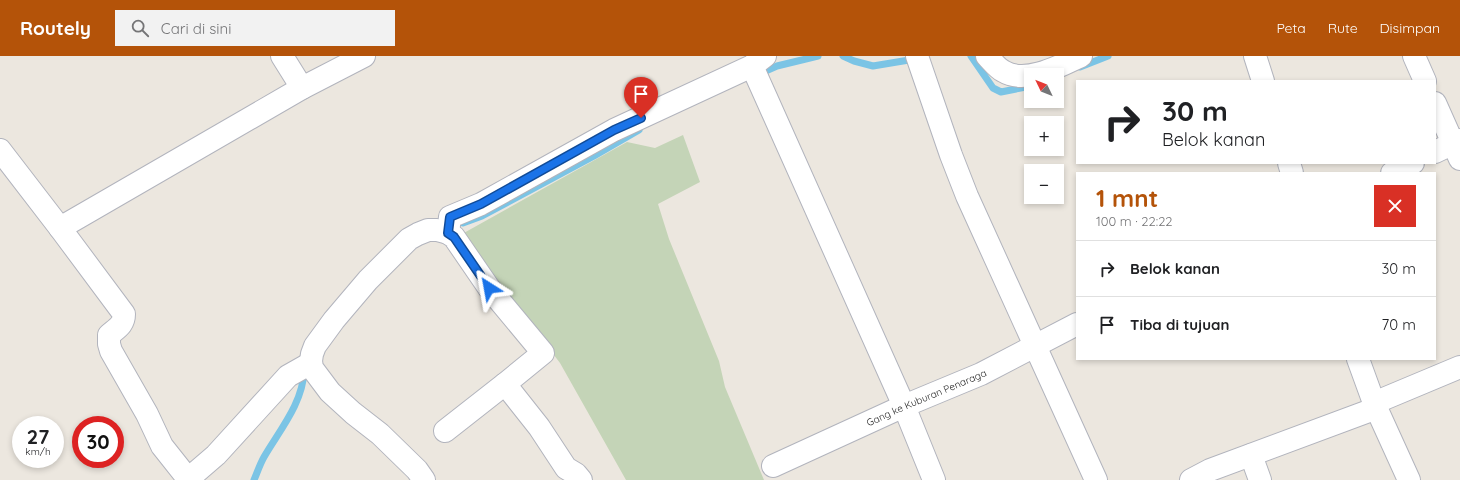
<!DOCTYPE html>
<html lang="id">
<head>
<meta charset="utf-8">
<style>
  :root { --surface:#fff; --page:#f2f2f2; --text:#202124; --muted:#757577; --line:#e0e0e0; --accent:#b45309 }
  body { margin:0; font-family:Quicksand,sans-serif; background:var(--page); color:var(--text); height:100vh; display:flex; flex-direction:column; font-size:15px; white-space:nowrap }
  * { box-sizing:border-box; margin:0 }
  p { font-size:13px; color:var(--muted) }
  .icon { flex:none; width:22px; height:22px; fill:none; stroke:currentColor; stroke-width:2; stroke-linecap:round; stroke-linejoin:round }
  .map { position:relative; flex:1; overflow:hidden }
  .details { position:absolute; left:1076px; top:116px; width:360px; height:188px; display:flex; flex-direction:column; background:var(--surface); border-radius:0px; box-shadow:0 2px 6px #0003 }
  .details>* { flex:none }
  .hud { position:absolute; left:1076px; top:24px; width:360px; height:84px; border-radius:0px; box-shadow:0 2px 6px #0003; background:#fff; color:var(--text); overflow:hidden }
  .needle { width:26px; rotate:313deg }
  .buttons { position:absolute; left:1024px; top:12px; display:grid; gap:8px }
  .buttons a { display:grid; place-items:center; width:40px; height:40px; border-radius:0px; background:var(--surface); box-shadow:0 2px 6px #0003; font-size:20px }
  .speed { position:absolute; left:12px; top:360px; display:flex; gap:8px; font-size:20px; font-weight:700; text-align:center }
  .speed>* { display:grid; place-content:center; width:52px; height:52px; border-radius:50%; background:var(--surface); box-shadow:0 2px 6px #0003; line-height:1 }
  .speed small { font-size:10px; font-weight:400 }
  .speed .limit { border:6px solid #d22; background:#fff; color:#111 }
  .pin { position:absolute; display:grid; place-items:center; width:34px; height:34px; color:#fff; margin:-41px -17px; border-radius:50% 50% 50% 0; rotate:-45deg; box-shadow:0 0 4px #0007 }
  .pin .icon { rotate:45deg }
  .me { position:absolute; width:44px; margin:-22px; rotate:326deg; stroke-linejoin:round; filter:drop-shadow(0 0 3px #0008) }
  .turn { display:flex; align-items:center; gap:14px; height:84px; padding:0 20px; font-size:18px }
  .turn .icon { width:52px; height:52px; stroke-width:2.5 }
  .turn b { display:block; font-size:28px; line-height:34px }
  .round { display:grid; place-items:center; flex:none; width:42px; height:42px; border-radius:0px; background:var(--page) }
  .summary { display:flex; align-items:center; justify-content:space-between; height:68px; padding:0 20px }
  h1 { font-size:24px; font-weight:700; line-height:30px; color:var(--accent) }
  ul { padding:0; list-style:none }
  li { display:flex; align-items:center; gap:12px; height:56px; padding:0 20px; border-top:1px solid var(--line) }
  li div { flex:1 }
  li b { display:block; font-size:15px }
  li em { font-style:normal }
  header { display:flex; align-items:center; gap:24px; box-sizing:border-box; height:56px; padding:0 20px; background:var(--accent); color:#fff }
  header strong { font-size:19px }
  nav { display:flex; gap:22px; margin-inline-start:auto; font-size:14px }
  .search { width:280px; height:36px; background:var(--page); display:flex; align-items:center; gap:10px; box-sizing:border-box; padding:0 14px; border-radius:0px; color:var(--muted); font-size:15px }
  .map>svg:first-child { display:block }
</style>
</head>
<body>
<header>
<strong>Routely</strong>
<div class="search"><svg class="icon" aria-label="search" viewBox="0 0 24 24"><circle cx="10" cy="10" r="6"/><path d="M15 15l6 6"/></svg>Cari di sini</div>
<nav><a>Peta</a><a>Rute</a><a>Disimpan</a></nav>
</header>
<div class="map">
<svg width="1460" height="424" viewBox="0 0 1460 424">
  <rect width="100%" height="100%" fill="#ece7df"/>
  <path fill="#c4d4b7" d="M683,79L700,126L658,148L669,183L719,305L725,331L764,424H626L560,307L462,178L627,86L655,92Z"/>
  <g fill="none" stroke-linecap="round" stroke-linejoin="round">
    <g stroke="#7bc4e5" stroke-width="7">
      <path d="M843,0L854,5L873,10L915,3"/>
      <path d="M971,0L993,32L1001,36L1031,30"/>
      <path d="M1080,11L1108,0"/>
      <path d="M757,19L777,10L818,0"/>
      <path d="M463,167L482,160L594,100L639,74"/>
      <path d="M254,424C257,417 260,408 264,401C279,375 303,347 304,315"/>
    </g>
    <defs>
      <g id="minor">
        <path d="M282,0L302,32"/>
        <path d="M917,0L951,99L967,140L1096,424"/>
        <path d="M987,0C992,5 997,12 1003,15C1025,29 1060,10 1081,0"/>
        <path d="M1255,0L1263,25"/>
        <path d="M1414,0L1425,25"/>
        <path d="M752,10L904,350L934,424"/>
        <path d="M1435,47L1460,103"/>
        <path d="M0,94L60,172L124,258C124,269 117,272 109,279V288L111,295L147,358L162,390L189,424"/>
        <path d="M1435,96L1460,84"/>
        <path d="M1289,107L1292,117"/>
        <path d="M1392,117L1413,107"/>
        <path d="M60,172L302,32L364,0"/>
        <path d="M448,177L450,161L481,148L614,74L752,10L765,0"/>
        <path d="M1358,303L1374,347L1409,424"/>
        <path d="M1374,347L1460,311"/>
        <path d="M445,375L505,328"/>
        <path d="M1251,399L1260,424"/>
        <path id="s1" d="M773,410L904,350L981,318L1077,268"/>
        <path d="M188,423L216,399L288,320L311,307"/>
        <path d="M424,424L417,414L380,378L353,357L330,336L312,312L311,305L312,298L315,290L334,264L368,224L409,183L418,178L428,174H437L448,177L454,181L489,232L543,297L505,328L539,371L566,412L576,418L581,424"/>
        <path d="M1191,424L1210,414L1377,352"/>
      </g>
    </defs>
    <use href="#minor" stroke="#b2b4bd" stroke-width="24"/>
    <use href="#minor" stroke="#fff" stroke-width="22"/>
  </g>
  <g fill="none" stroke-linecap="round" stroke-linejoin="round">
    <defs>
      <path id="route" d="M489,232L454,181L448,177L450,161L481,148L614,74L641,62"/>
    </defs>
    <use href="#route" stroke="#114b97" stroke-width="10"/>
    <use href="#route" stroke="#1a73e8" stroke-width="7"/>
  </g>
  <g text-anchor="middle" stroke-width="3.5" stroke-linejoin="round" paint-order="stroke">
    <g font-size="10" fill="#2b2b2b" stroke="#fff">
      <text dy="4" stroke="none"><textPath href="#s1" startOffset="168">Gang ke Kuburan Penaraga</textPath></text>
    </g>
  </g>
</svg>
<div class="buttons">
<a><svg class="needle" viewBox="-14 -14 28 28"><path d="M0-13l5 13h-10z" fill="#e53935"/><path d="M0 13l5-13h-10z" fill="#757577"/></svg></a>
<a>+</a>
<a>−</a>
</div>
<div class="speed"><div>27<small>km/h</small></div><div class="limit">30</div></div>
<div class="pin" style="left:641px;top:62px;background:#d93025"><svg class="icon" aria-label="arrive" viewBox="0 0 24 24"><path d="M6 21V4h12l-3 4 3 4H6"/></svg></div>
<svg class="me" style="left:489px;top:232px" viewBox="-20 -20 40 40"><path d="M0-17L14 15 0 8-14 15z" fill="#1a73e8" stroke="#fff" stroke-width="4"/></svg>
<div class="hud">
<div class="turn"><svg class="icon" aria-label="right" viewBox="0 0 24 24"><path d="M7 20v-9h11M14 6l5 5-5 5"/></svg><div><b>30 m</b>Belok kanan</div></div>
</div>
<section class="details">
<div class="summary"><div><h1>1 mnt</h1><p>100 m · 22:22</p></div><a class="round" style="background:#d93025;color:#fff"><svg class="icon" aria-label="close" viewBox="0 0 24 24"><path d="M6 6l12 12M18 6L6 18"/></svg></a></div>
<ul>
<li><svg class="icon" aria-label="right" viewBox="0 0 24 24"><path d="M7 20v-9h11M14 6l5 5-5 5"/></svg><div><b>Belok kanan</b></div><em>30 m</em></li>
<li><svg class="icon" aria-label="arrive" viewBox="0 0 24 24"><path d="M6 21V4h12l-3 4 3 4H6"/></svg><div><b>Tiba di tujuan</b></div><em>70 m</em></li>
</ul>
</section>
</div>
</body>
</html>
